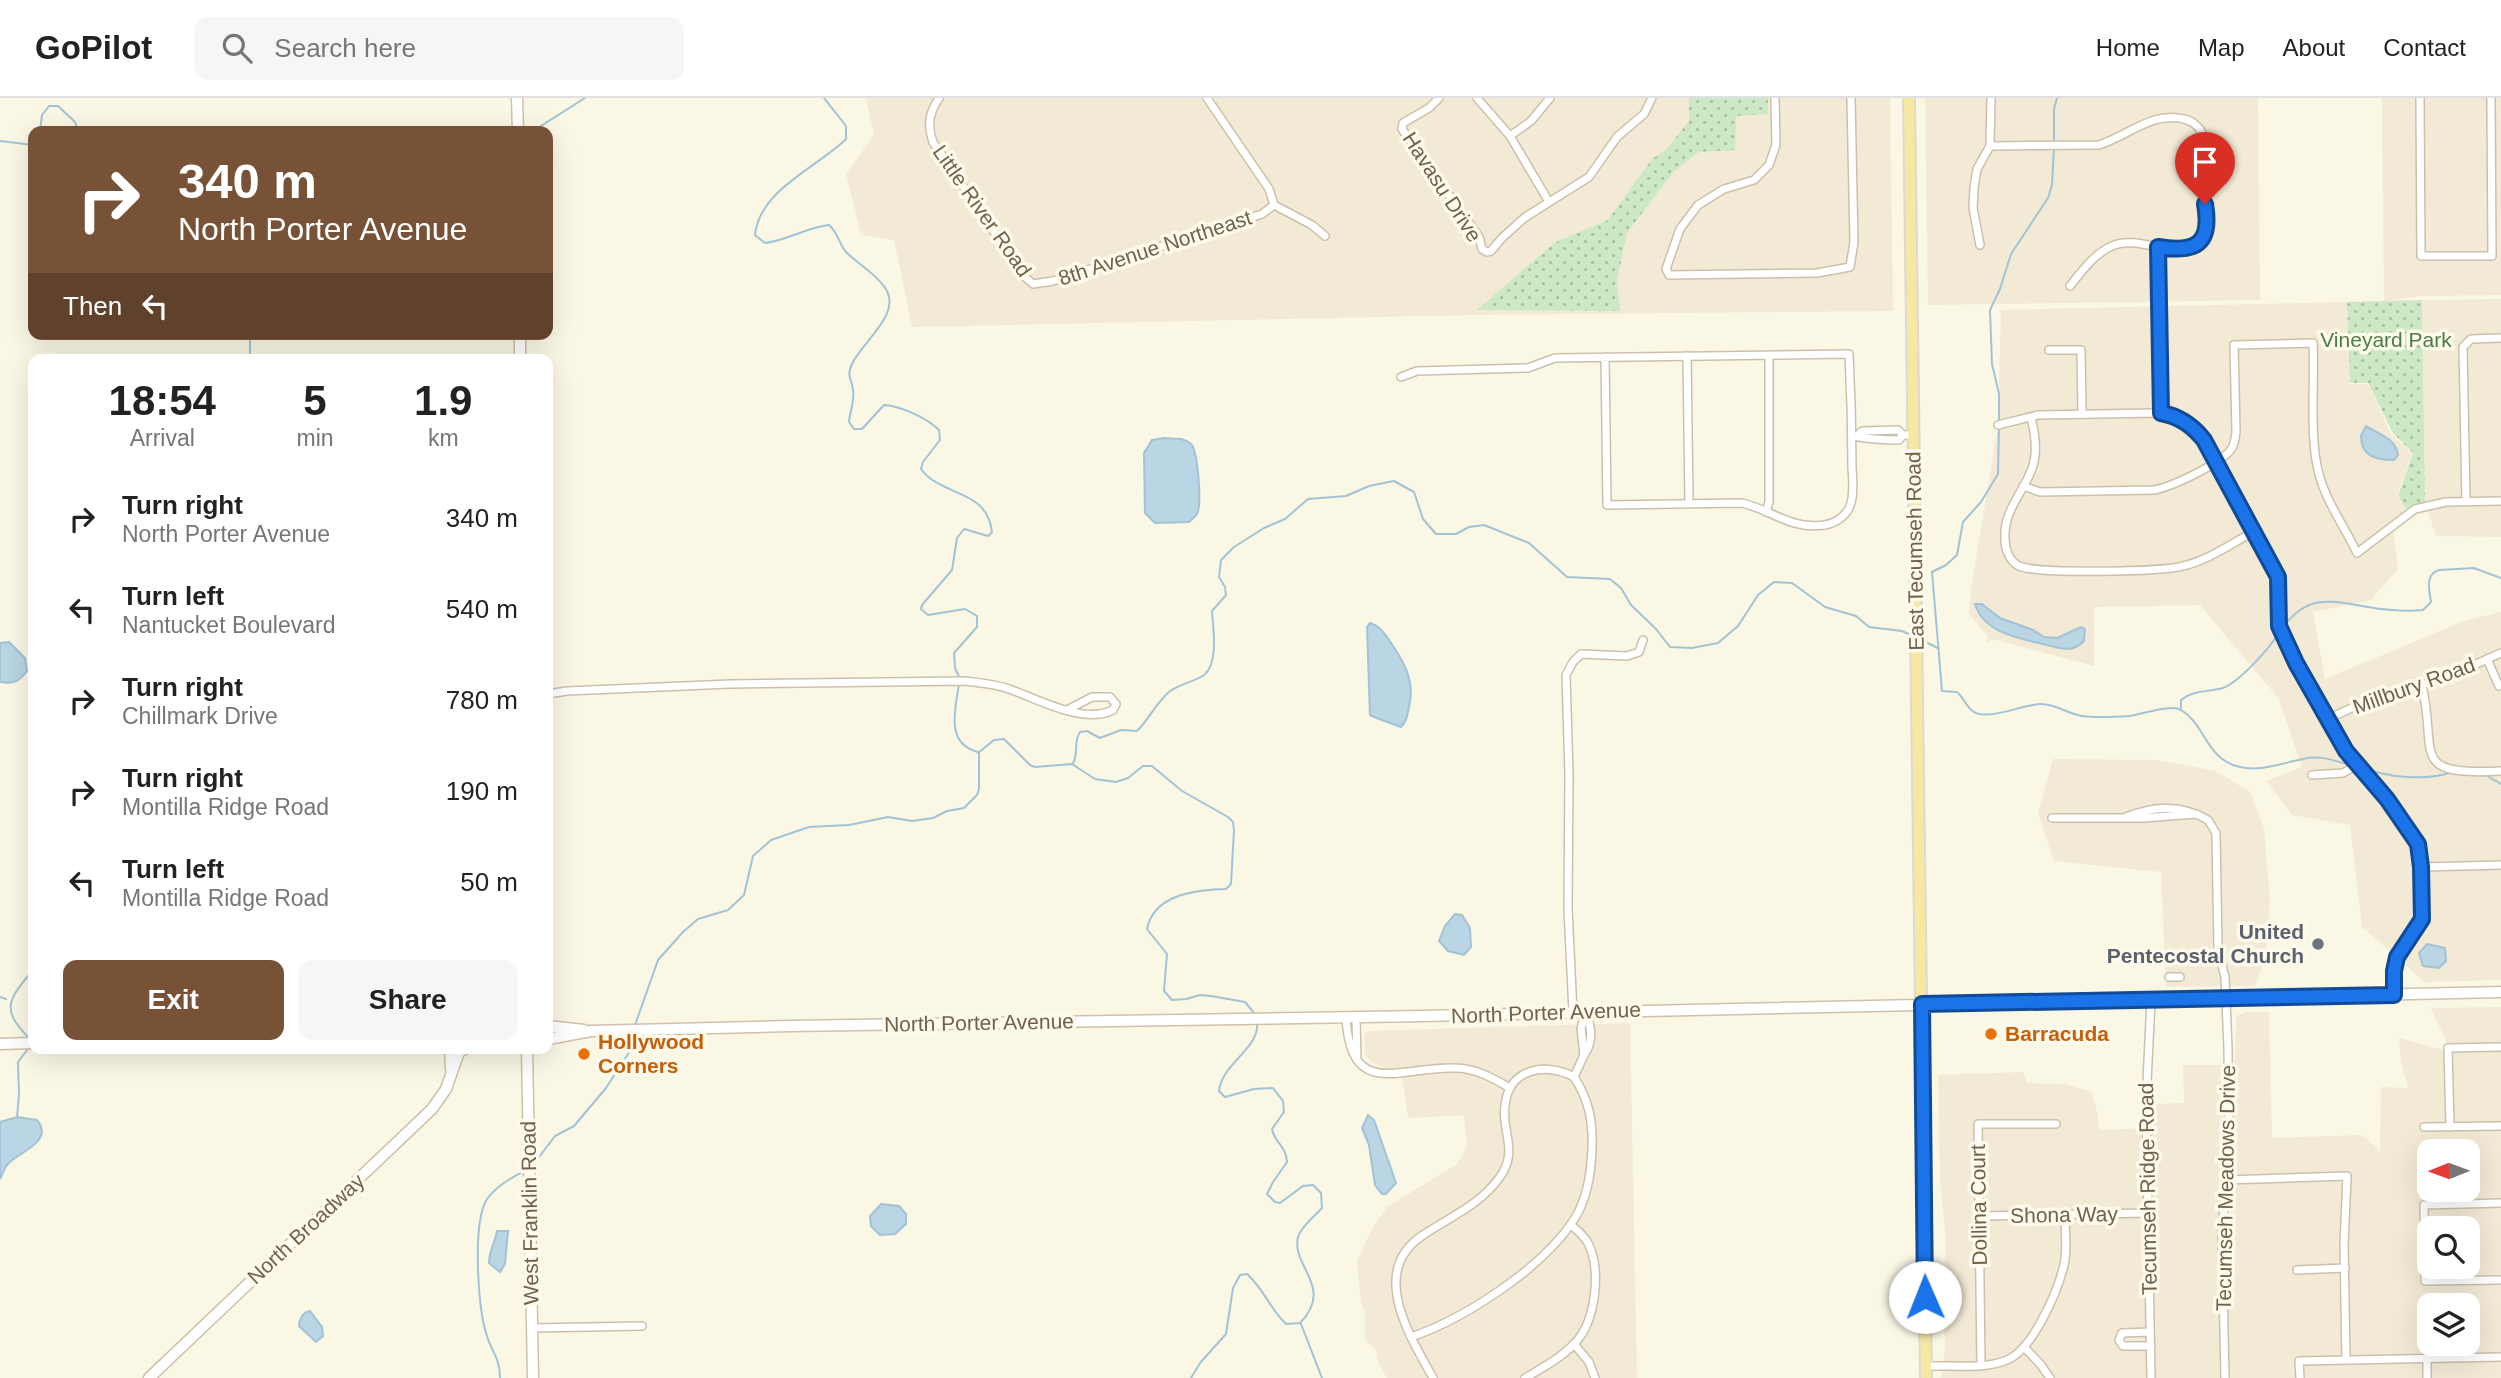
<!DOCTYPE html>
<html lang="en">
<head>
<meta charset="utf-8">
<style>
  :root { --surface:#fff; --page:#f6f6f6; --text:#222; --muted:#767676; --line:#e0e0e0; --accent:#775237 }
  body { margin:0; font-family:Arial,sans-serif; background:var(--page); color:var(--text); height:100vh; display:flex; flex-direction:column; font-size:26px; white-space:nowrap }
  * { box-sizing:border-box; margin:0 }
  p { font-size:23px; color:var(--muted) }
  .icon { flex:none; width:38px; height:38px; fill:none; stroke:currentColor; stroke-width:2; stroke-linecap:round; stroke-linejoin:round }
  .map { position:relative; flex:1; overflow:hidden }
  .sheet { position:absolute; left:28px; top:256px; width:525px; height:700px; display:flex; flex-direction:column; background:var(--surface); border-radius:14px; box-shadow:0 7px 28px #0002 }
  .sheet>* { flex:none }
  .top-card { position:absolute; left:28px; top:28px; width:525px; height:214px; border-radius:14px; box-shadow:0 7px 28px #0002; background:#775237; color:#fff; overflow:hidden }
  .needle { width:46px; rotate:269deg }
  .tools { position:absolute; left:2417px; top:1041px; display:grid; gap:14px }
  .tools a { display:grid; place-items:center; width:63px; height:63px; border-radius:14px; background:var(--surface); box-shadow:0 7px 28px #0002; font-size:35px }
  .pin { position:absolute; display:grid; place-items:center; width:60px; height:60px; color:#fff; margin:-72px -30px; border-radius:50% 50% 50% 0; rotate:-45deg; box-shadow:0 0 7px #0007 }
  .pin .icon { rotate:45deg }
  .me { position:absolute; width:77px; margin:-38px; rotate:359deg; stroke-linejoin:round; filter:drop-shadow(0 0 5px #0008) }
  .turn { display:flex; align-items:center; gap:24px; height:147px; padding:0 35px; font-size:32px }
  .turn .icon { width:91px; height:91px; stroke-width:2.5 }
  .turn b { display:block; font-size:49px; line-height:60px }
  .then { display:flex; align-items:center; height:66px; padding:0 35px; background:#0003; gap:14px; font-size:26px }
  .eta { display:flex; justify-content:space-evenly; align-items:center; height:119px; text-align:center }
  .eta b { font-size:42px; font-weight:600; line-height:49px }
  .primary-button { display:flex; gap:14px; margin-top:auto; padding:14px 35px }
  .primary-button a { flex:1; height:80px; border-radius:14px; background:var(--accent); color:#fff; font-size:28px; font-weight:600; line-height:80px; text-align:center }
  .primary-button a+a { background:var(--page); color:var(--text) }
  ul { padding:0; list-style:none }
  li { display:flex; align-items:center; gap:21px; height:91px; padding:0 35px }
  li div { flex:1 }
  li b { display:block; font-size:26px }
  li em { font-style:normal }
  header { display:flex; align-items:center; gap:42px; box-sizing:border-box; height:98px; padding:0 35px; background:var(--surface); border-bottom:2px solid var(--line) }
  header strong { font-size:33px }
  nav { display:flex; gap:38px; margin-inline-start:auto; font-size:24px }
  .search { width:490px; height:63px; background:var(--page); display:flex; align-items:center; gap:18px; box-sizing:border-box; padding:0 24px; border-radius:14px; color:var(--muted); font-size:26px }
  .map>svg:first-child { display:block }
</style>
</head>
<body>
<header>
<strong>GoPilot</strong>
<div class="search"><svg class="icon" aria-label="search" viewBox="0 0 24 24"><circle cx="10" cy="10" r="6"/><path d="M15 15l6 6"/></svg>Search here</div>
<nav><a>Home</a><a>Map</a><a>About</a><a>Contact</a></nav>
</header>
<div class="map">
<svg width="2501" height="1280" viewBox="0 0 2501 1280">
  <defs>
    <pattern id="park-dots" width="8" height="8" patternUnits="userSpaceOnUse" patternTransform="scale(1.75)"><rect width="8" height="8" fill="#cce8c4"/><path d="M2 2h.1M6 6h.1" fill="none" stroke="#aabfa1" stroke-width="1.8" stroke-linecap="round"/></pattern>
  </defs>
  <rect width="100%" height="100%" fill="#fbf7e5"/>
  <g fill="#f2ead4" fill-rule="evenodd">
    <path d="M866,0H1890L1893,213L1474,217L912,229L894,142L861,137L846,76L874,37Z"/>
    <path d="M1925,0H2258L2260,202L1928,207Z"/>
    <path d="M2382,0H2501V197L2422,198L2384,203Z"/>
    <path d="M2501,201V439L2436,438L2425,405L2422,202Z"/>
    <path d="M2347,204L2350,286H2368L2391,336L2412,355L2397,398L2406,412L2392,422L2398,471L2371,502L2313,514L2325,581L2464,523L2501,514V882L2425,884L2362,829L2350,727L2292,717L2266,683L2302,669L2279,601L2200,507L2094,509V568L1992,541L1989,545L1986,543L1989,540L1969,516L1971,491L1998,327L2001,212Z"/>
    <path d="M2053,661L2157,662L2216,673L2250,694L2264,730L2270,804L2265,862L2255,888L2166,889L2161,774L2054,763L2038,716Z"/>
    <path d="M2501,909V1280H1941L1945,1251L1943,1190L1946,1144L1940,1079L1938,977L2023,974L2027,985L2065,986L2091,994L2097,1013L2099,1032L2154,1030V1006L2184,1005L2183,967H2235L2236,918L2246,914H2269L2272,1040L2362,1037L2380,1053L2381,989L2408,990L2401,964L2399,940L2451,954L2431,910ZM2429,1054H2468V1092H2429ZM2429,1130H2468V1169H2429ZM2429,1208H2468V1246H2429Z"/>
    <path d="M1630,925L1637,1280H1387L1378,1264L1376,1252L1365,1241V1216L1361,1203L1357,1163L1372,1131L1387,1109L1457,1066L1467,1049L1464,1017L1408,1020L1401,970L1388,971L1371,964L1365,956L1364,938L1368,933Z"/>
  </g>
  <g fill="url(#park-dots)">
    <path d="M1689,0H1768V16L1736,18L1735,52L1699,54L1674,73L1627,135L1617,182L1620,213L1477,212L1554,145L1608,122L1652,61L1666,52L1689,23Z"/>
    <path d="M2422,202L2425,405L2406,411L2398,398L2413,355L2393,335L2368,285H2350L2347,204Z"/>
  </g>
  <g fill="#bad5e3" stroke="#a1c3d5" stroke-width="2">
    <path d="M2366,328C2379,336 2396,341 2398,357L2394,362C2377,362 2361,359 2361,338Z"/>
    <path d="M1164,340C1173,341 1184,339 1191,346C1198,353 1202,407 1197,416C1195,419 1191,422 1189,424L1155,425L1145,415L1144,355L1152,342Z"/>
    <path d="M1975,506H1982L2000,520L2033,532L2044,539L2057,540L2081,529L2085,531L2084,543C2072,556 2058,550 2043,546C2018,540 1984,535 1975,506Z"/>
    <path d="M1370,525C1381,528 1387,539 1393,548C1406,567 1415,586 1409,609C1407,618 1407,623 1401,629C1396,627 1372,619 1370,617L1367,529Z"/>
    <path d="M9,544L25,560L27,573C19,584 13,586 0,584V545Z"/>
    <path d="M1455,816L1462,817L1470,830L1471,849L1464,857L1448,853L1439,843L1445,828Z"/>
    <path d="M2427,846L2445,850L2446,863L2439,870L2423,868L2419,855Z"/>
    <path d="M1368,1017L1374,1022L1396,1085L1386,1096H1382L1375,1087L1369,1047L1362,1030Z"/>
    <path d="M17,1019L37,1022C55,1044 18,1054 8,1066C4,1070 3,1075 0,1081V1024Z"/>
    <path d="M881,1106L899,1108L906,1116V1126L895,1136L880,1137L871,1128L870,1118Z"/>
    <path d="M497,1133H508L505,1166L500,1174L489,1165C489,1153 495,1145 497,1133Z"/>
    <path d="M310,1213L322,1229L323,1238L316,1244L299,1228C299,1221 303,1214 310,1213Z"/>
  </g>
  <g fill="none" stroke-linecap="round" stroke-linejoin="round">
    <g stroke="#a1c3d5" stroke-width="2">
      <path d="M824,0L846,28V41C818,69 759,92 755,137L765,145C789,142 807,129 829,127C838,134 839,146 846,154C858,166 873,174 883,187C906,214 862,243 852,266C846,280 852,280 853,292C855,302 850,313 849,324L854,331H862L884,307C901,308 927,320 939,332L940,342L923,364L921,371C941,399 987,390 992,434L988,438L964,431L957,440L952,472L922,507L921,511L928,517L965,511L977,518V529L954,555L955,570L959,579"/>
      <path d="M40,33L42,17L49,8H58L75,24L78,33"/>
      <path d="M533,33L585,0"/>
      <path d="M0,43L33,47"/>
      <path d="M2054,43V11L2057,0"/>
      <path d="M250,236V261"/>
      <path d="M1999,323V296L1992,266L1990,212L2000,191L2011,156L2048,100L2052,87L2054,49"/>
      <path d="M1999,329L1998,376L1981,404L1963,424L1957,457L1946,467L1932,474L1942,593L1957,594C1964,600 1966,609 1974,614C1988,623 2024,606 2041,606C2056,606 2068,616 2082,618C2096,620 2115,619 2130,618C2143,616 2170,606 2181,612C2206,627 2206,662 2240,669C2261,674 2282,665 2303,661C2319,657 2334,662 2349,667"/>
      <path d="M2283,529C2309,495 2331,503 2368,509C2386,512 2404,514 2423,512L2431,504C2429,492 2425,476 2439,472L2474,470L2501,480"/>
      <path d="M1921,542L1938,550"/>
      <path d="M959,585C956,610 944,645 978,654"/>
      <path d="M2181,610V602C2193,592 2208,594 2223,590C2239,584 2269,551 2278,536"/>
      <path d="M978,655L994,642L1004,641L1030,667L1035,669L1072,666L1095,681L1116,684L1128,680L1143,668H1152L1182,693L1228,719L1233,724L1234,732L1231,786L1226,791C1196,792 1154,796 1147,831L1167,856L1164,893L1172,902L1186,901L1200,897L1211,898L1245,904L1254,915"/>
      <path d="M1073,665C1079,656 1073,643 1080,634L1087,633L1100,640L1121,632L1137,633C1149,621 1157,604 1169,594C1179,586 1194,584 1204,577C1219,565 1213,530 1212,513L1226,497L1225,489L1219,479L1221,462L1234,449L1264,430L1285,421L1308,401L1346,398L1369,388L1394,383L1414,394L1423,421L1436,436H1456L1469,429L1484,427L1529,445L1567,479L1610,481L1621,490L1631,507L1656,531L1670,549L1692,550L1718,545L1738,528L1758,497L1774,484L1792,485L1825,509L1856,518L1869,529L1902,533L1913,538"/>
      <path d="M2365,671C2390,679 2423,683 2449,675"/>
      <path d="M2484,676L2501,686"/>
      <path d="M0,899L6,901"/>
      <path d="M635,927L658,862L683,834L698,821L728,812L744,797L753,758L771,742L809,729L849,727L888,719L912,723L933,720L947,713L964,710L977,697L979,691V656"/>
      <path d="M28,939C0,910 9,901 33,872"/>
      <path d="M17,1019L19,996L18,964L28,951"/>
      <path d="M533,1067L555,1038L574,1028L606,990L628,956L634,936"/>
      <path d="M1301,1226L1322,1280"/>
      <path d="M500,1280C500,1258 491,1254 486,1235C478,1207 472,1125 487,1101C496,1088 513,1079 526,1072"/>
      <path d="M1191,1280L1200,1265L1226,1236L1233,1190L1240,1177L1247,1176C1264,1191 1270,1211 1286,1226L1300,1225C1335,1189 1291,1169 1298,1139C1301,1128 1315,1118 1322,1110L1321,1095L1313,1087L1303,1088L1280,1105L1275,1104L1267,1096L1273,1084L1287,1064C1286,1047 1275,1046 1272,1031L1284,1014L1283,1003L1273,990L1254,991L1225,999L1219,993C1222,965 1260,951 1257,924"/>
    </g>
    <defs>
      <g id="street">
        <path d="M939,0C929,15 927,26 933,44L1024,178L1033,186L1053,183L1262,116L1274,107"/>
        <path d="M1207,0L1269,91L1274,107"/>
        <path d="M1439,0L1429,10L1403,25L1402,31L1479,139L1482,151L1487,154L1491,153L1502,140L1524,120L1589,79L1617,39L1644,16L1652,0"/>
        <path d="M1477,0L1510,38L1549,104"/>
        <path d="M1775,0L1776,47L1769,67L1754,82L1724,91L1698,107L1680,131L1666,171L1669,177L1817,175L1850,169L1854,144L1851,0"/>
        <path d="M2420,0L2421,158H2492L2491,0"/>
        <path d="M1510,38L1531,23L1550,0"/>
        <path d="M1990,48L2099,47C2128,38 2152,13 2184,21C2193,23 2201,30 2203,38C2208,55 2202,74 2203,92C2204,102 2208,113 2208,123C2208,133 2202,141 2195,146C2175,162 2137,136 2112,148C2095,155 2081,174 2070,188"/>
        <path d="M1274,107L1312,127L1325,138"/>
        <path d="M1980,147L1973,110L1974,90L1977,71L1990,48L1991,0"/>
        <path d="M2158,149L2161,315"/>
        <path d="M2049,252H2081L2082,316"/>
        <path d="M1687,258L1689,405"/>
        <path d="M1401,279L1417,273L1528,270L1555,260L1849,256C1851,294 1852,332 1852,370C1853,381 1854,398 1850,408C1846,418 1836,425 1825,427C1791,432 1772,412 1742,405L1607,407L1605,259"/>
        <path d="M2031,320C2035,335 2038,357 2031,373C2022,396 2003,414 2005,441C2005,451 2009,463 2019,468C2035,476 2162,474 2183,468C2209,462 2232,445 2255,433"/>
        <path d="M1998,327L2038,317L2156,315L2170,316L2182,322L2199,335L2273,466L2280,485L2278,518L2283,540L2346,653L2387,701L2416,741L2420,750L2422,821L2397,859L2394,873V896"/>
        <path d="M1853,338C1869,341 1881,342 1899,342L1903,337"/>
        <path d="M1857,338L1862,333L1898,332L1903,337H1914"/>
        <path d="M2023,388L2040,394L2154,392C2171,389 2223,365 2232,350C2235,345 2235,340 2236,334L2234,247L2313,245C2315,283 2309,341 2319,376C2326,404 2345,429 2357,455L2415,411L2446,404L2501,403"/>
        <path d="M2466,403L2463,249L2471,241L2501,240"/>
        <path d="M1766,414L1769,404V258"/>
        <path d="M2487,561L2499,588"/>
        <path d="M2422,587C2438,656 2407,678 2501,673"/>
        <path d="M548,596L567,593L730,586L965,583C980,585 995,586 1009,591C1038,601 1083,627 1113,612L1116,606L1110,599H1092L1067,612"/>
        <path d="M2328,621L2358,607L2447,579L2501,555"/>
        <path d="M2312,677L2343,675L2357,667"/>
        <path d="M2126,719C2155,708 2181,706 2208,722L2216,735L2218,851L2225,879L2228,950L2229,1033L2222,1138L2225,1280"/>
        <path d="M2052,720H2143L2196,716"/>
        <path d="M2421,769L2501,767"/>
        <path d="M2169,879H2180"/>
        <path d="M2151,902L2146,1005L2151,1280"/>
        <path d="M1586,914C1591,929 1594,944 1584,957L1581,930Z"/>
        <path d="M1573,915L1568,810L1569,676L1566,577L1573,564L1581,556L1627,558L1639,554L1643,542"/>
        <path d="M1346,919C1350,1003 1401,968 1455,970C1475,970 1493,980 1510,990"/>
        <path d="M1356,919L1357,962"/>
        <path d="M2424,1029L2501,1028"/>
        <path d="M2450,1029L2448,950L2501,949"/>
        <path d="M2225,1082L2347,1078L2344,1147L2346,1262"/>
        <path d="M2501,1105L2424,1107L2425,1183L2501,1182"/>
        <path d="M1980,1118L2148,1115"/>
        <path d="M2297,1172L2345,1170"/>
        <path d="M532,1230L642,1228"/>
        <path d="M2150,1234L2122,1235L2119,1242L2123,1248H2151"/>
        <path d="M1411,1239C1464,1221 1539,1172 1571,1126C1587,1104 1591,1077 1592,1050C1593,1023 1589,1002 1574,979"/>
        <path d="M1574,1246L1589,1264L1595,1280"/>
        <path d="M2025,1250L2041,1267L2050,1280"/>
        <path d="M2427,1260V1280"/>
        <path d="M1981,1267L1978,1026H2056"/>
        <path d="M1926,1268C1952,1267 1983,1272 2007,1262C2032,1252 2056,1197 2063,1171C2068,1154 2065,1135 2065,1117"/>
        <path d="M1433,1280C1410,1238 1368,1173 1423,1137C1450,1119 1480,1107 1500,1079C1519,1051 1501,1035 1505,1007C1509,970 1546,964 1574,979L1584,957"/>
        <path d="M1525,1280C1542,1270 1561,1260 1574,1246C1596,1224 1601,1174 1589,1147C1585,1138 1578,1133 1571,1127"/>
        <path d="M2300,1280L2299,1263L2501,1259"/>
      </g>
      <g id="secondary">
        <path d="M517,0L518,33"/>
        <path d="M520,236V261"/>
        <path d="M548,928L584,932"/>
        <path d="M548,941L591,933L790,928L1423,918L2501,894"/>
        <path d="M0,946L33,945"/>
        <path d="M450,950L451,971"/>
        <path d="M527,950L533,1280"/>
        <path d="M149,1280L432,1011L446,991L459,954L467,950"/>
      </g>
      <path id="primary" d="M1909,0L1926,1280"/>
    </defs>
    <use href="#street" stroke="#ccc0ac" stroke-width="10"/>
    <use href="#secondary" stroke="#cfc1aa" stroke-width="13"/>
    <use href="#primary" stroke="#ddd9d4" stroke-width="14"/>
    <use href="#street" stroke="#fff" stroke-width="7"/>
    <use href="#secondary" stroke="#fff" stroke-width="10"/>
    <use href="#primary" stroke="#f6e7a1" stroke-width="10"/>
  </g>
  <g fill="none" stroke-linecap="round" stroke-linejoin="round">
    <defs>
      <path id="route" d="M1925,1199L1922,906L2394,897V873L2397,859L2422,821L2421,769L2418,746L2387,701L2346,653L2296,565L2279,528L2278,479L2204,342C2193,328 2179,318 2161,315L2158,149C2196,155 2212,146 2205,106"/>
    </defs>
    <use href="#route" stroke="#114b97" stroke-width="18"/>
    <use href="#route" stroke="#1a73e8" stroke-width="12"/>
  </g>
  <circle fill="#6b7280" stroke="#fefaeb" stroke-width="2.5" cx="2318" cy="846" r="7"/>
  <g fill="#e8710a" stroke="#fefaeb" stroke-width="2.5">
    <circle cx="1991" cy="936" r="7"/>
    <circle cx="584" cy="956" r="7"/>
  </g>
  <g text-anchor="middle" stroke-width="7" stroke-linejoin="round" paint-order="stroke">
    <g font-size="21" fill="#72614c" stroke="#fefaeb">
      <text transform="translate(1442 89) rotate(57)" y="7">Havasu Drive</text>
      <text transform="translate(982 113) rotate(55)" y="7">Little River Road</text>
      <text transform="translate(1155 150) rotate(-18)" y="7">8th Avenue Northeast</text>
      <text transform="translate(1915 453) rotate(-91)" y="7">East Tecumseh Road</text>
      <text transform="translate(2414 588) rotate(-20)" y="7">Millbury Road</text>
      <text transform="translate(1546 915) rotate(-2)" y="7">North Porter Avenue</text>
      <text transform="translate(979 925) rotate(-1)" y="7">North Porter Avenue</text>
      <text transform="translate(2226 1090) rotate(-89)" y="7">Tecumseh Meadows Drive</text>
      <text transform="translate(2148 1091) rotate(-91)" y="7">Tecumseh Ridge Road</text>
      <text transform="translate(1979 1107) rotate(-91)" y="7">Dollina Court</text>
      <text transform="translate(530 1115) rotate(-91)" y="7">West Franklin Road</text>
      <text transform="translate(2064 1117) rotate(-1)" y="7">Shona Way</text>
      <text transform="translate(306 1131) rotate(-43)" y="7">North Broadway</text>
    </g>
    <g font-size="21" fill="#4d7d47" stroke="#fefaeb">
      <text x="2386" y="249">Vineyard Park</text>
    </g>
    <g font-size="21" font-weight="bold" fill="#5b616d" stroke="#fefaeb" text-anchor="end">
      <text x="2304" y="841">United<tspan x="2304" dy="24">Pentecostal Church</tspan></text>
    </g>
    <g font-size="21" font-weight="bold" fill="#c56008" stroke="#fefaeb" text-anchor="start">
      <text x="2005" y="943">Barracuda</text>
      <text x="598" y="951">Hollywood<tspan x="598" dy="24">Corners</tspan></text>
    </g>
  </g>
</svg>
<div class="tools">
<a><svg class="needle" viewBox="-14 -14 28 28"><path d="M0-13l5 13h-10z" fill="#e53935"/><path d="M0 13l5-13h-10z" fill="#767676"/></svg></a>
<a><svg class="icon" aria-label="search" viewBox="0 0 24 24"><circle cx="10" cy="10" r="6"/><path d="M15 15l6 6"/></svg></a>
<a><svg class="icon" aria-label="layers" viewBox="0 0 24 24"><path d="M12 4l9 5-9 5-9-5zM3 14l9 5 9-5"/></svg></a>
</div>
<div class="pin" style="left:2205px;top:106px;background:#d93025"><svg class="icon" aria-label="arrive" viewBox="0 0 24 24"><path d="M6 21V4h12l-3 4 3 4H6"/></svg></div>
<svg class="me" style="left:1925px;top:1199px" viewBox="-20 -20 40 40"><circle r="19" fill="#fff"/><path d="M0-13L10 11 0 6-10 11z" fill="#1a73e8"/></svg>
<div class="top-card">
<div class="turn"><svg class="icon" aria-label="right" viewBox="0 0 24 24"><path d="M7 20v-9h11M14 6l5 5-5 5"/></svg><div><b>340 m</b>North Porter Avenue</div></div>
<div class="then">Then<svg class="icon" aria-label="left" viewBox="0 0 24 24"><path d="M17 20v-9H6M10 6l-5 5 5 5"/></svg></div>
</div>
<section class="sheet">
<div class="eta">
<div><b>18:54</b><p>Arrival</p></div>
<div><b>5</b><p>min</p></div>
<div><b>1.9</b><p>km</p></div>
</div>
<ul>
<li><svg class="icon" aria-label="right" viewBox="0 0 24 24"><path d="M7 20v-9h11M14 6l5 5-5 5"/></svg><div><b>Turn right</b><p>North Porter Avenue</p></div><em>340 m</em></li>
<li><svg class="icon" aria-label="left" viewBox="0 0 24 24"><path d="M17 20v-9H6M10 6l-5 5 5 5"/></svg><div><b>Turn left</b><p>Nantucket Boulevard</p></div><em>540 m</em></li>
<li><svg class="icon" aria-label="right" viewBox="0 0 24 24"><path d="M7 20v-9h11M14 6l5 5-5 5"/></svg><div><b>Turn right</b><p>Chillmark Drive</p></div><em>780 m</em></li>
<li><svg class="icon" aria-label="right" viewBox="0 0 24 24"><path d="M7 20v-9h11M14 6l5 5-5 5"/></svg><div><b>Turn right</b><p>Montilla Ridge Road</p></div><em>190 m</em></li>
<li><svg class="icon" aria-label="left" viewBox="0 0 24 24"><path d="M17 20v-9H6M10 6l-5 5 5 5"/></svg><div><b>Turn left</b><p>Montilla Ridge Road</p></div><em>50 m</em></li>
</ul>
<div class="primary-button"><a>Exit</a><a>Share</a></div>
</section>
</div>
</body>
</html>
